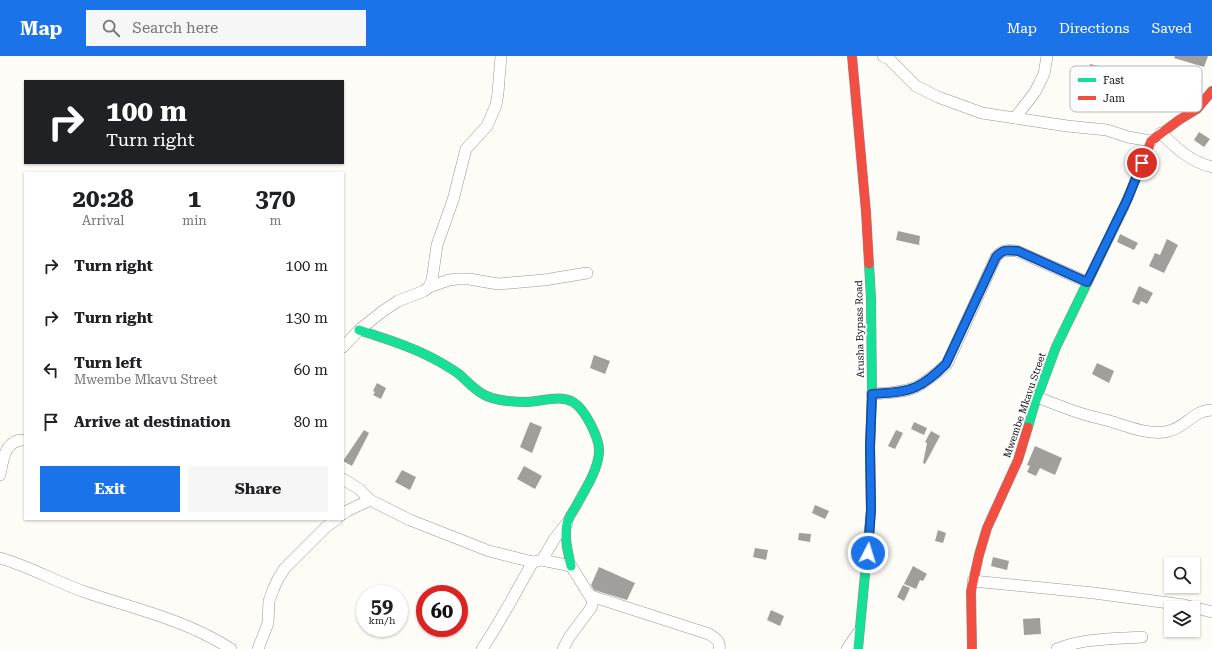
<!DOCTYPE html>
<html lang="en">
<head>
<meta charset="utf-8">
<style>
  :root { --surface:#fff; --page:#f6f6f6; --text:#202124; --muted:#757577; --accent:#1a73e8 }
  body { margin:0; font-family:"Roboto Serif",serif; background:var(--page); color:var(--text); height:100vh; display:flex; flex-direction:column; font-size:15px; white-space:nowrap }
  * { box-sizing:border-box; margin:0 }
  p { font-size:13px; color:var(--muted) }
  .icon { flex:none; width:22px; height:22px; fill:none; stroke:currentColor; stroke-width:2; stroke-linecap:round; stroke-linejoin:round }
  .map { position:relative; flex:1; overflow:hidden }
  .side { position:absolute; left:24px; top:116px; width:320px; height:348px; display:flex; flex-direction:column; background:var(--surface); border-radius:0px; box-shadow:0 1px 3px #0004 }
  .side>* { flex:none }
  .top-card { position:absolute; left:24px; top:24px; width:320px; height:84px; border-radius:0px; box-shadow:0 1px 3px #0004; background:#202124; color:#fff; overflow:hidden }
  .fabs { position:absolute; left:1164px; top:501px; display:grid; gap:8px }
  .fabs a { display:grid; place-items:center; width:36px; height:36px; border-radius:0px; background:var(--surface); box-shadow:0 1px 3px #0004; font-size:20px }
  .speed { position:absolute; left:356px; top:529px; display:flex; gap:8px; font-size:20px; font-weight:700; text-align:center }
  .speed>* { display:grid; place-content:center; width:52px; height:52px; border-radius:50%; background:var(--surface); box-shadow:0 1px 3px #0004; line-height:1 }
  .speed small { font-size:10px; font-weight:400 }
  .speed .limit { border:6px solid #d22; background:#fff; color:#111 }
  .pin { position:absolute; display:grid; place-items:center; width:34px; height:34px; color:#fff; margin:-17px; border:2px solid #fff; border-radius:50%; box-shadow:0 1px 4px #0007 }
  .me { position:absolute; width:44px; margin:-22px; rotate:5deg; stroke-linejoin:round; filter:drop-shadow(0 0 3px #0008) }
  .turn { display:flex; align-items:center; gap:14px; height:84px; padding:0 16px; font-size:18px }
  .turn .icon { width:52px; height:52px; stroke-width:2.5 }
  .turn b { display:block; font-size:28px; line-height:34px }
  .eta { display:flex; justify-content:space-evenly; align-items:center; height:68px; text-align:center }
  .eta b { font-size:24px; font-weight:700; line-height:28px }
  .action { display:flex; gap:8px; margin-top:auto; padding:8px 16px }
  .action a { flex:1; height:46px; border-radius:0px; background:var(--accent); color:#fff; font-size:16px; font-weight:700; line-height:46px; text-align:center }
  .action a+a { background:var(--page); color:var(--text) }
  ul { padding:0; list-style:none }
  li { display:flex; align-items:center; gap:12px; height:52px; padding:0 16px }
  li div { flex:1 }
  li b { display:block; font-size:15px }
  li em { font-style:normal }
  header { display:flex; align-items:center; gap:24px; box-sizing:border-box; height:56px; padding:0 20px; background:var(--accent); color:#fff }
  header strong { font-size:19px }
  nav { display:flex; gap:22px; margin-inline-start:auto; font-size:14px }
  .search { width:280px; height:36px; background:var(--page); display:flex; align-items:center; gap:10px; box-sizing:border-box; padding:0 14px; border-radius:0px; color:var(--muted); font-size:15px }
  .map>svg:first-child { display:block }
</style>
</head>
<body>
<header>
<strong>Map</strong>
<div class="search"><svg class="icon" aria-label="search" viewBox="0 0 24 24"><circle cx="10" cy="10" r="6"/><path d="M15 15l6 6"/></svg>Search here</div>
<nav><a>Map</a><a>Directions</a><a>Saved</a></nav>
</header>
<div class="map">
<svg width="1212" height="593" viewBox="0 0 1212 593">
  <rect width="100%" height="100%" fill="#fdfcf7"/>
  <g fill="#a19f9c">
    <path d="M1175,0H1208L1204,11L1174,2Z"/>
    <path d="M1090,8L1108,12L1107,18L1110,19L1107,32L1101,31L1097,53L1083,50L1088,27H1085Z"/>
    <path d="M1199,76L1210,83L1204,91L1194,84Z"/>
    <path d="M898,175L920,180L919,189L896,184Z"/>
    <path d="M1120,178L1138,187L1134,194L1117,186Z"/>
    <path d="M1167,183L1178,189L1164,217L1149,210L1155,197L1160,199Z"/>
    <path d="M1139,230L1153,237L1147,248L1141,245L1139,249L1132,246Z"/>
    <path d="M594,299L610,305L605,318L590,312Z"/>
    <path d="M1097,307L1114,315L1109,327L1092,318Z"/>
    <path d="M377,327L386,332L381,343L373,339L375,336L373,335Z"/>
    <path d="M530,366L542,371L532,397L520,391Z"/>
    <path d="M914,366L927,372L924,379L911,373Z"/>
    <path d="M364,374L369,377L352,410L343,405Z"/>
    <path d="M896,374L903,377L895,393L888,390Z"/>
    <path d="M931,375L940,380L925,408L923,407L927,387L925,386Z"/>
    <path d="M1035,390L1062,402L1055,419L1040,412L1036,420L1027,416L1030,410L1027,409Z"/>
    <path d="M524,410L542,420L535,433L517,423Z"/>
    <path d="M402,414L416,421L410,434L395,426Z"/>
    <path d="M815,449L829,455L825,463L812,457Z"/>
    <path d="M938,474L946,477L943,487L935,485Z"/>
    <path d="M799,477L811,478L810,486L798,484Z"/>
    <path d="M755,492L768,494L766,504L753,501Z"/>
    <path d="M993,501L1009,505L1007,514L991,510Z"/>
    <path d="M913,510L927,518L923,525L920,524L916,533L904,528Z"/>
    <path d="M599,511L635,527L627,544L594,534L591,529Z"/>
    <path d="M903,529L910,532L904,545L897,541Z"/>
    <path d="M771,554L784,560L780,570L767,564Z"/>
    <path d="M1040,562L1041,578L1024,579L1023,563Z"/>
  </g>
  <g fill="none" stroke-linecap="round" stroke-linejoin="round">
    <defs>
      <g id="street">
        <path d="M883,0L889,3L916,30L938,41L982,57L1067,70L1107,74L1128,81L1151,85"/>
        <path d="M1015,62L1035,36L1044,18L1047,0"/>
        <path d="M1161,77C1176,92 1191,106 1212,111"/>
        <path d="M429,231L449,224L458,223H469L498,228L544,224L587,217"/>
        <path d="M343,291L359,274L383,255L398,245L424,235L429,231L432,224L437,189L453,144L466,93L487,70L496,49L498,37L501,0"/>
        <path d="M872,338C886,337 902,337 916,331C927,326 938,316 947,308L996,201C1003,193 1007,194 1017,195L1087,226"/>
        <path d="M1037,341C1052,347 1067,353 1083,358C1093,361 1103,363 1113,366C1128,371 1153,380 1169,375C1186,371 1194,354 1212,354"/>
        <path d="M0,419C3,403 5,383 25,384"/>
        <path d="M343,423L359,433L370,444L410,464L489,495L533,506L542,504L571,510L593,545L591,552L570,580L563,593"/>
        <path d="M343,458L347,455L370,444"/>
        <path d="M0,502C29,510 56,526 85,536C135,553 186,564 231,593"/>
        <path d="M542,504L555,482L567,467"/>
        <path d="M973,525L1094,537L1184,549L1212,556"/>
        <path d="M591,540L709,578C715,582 721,585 719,593"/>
        <path d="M258,593L268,567L269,545L273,534L278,523L285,512L326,471L337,463"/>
        <path d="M482,593C501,565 516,535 533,506"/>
        <path d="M847,593L858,577"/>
        <path d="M1057,593C1083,582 1114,583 1142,581"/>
      </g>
      <g id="fast">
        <path d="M359,274C386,283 413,291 438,305C445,309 452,313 459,318C470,328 480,340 496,343C505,345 516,346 526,346C541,346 559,338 573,346C585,353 600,383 599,396C598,415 584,435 575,452C572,457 568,462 567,468C564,481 568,497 571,510"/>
        <path d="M1028,371L1034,350L1056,291L1124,151"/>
        <path d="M858,593L871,454L870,391L872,338L871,242L869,208"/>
      </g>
      <g id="jam">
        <path d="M852,0L866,156L869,208"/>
        <path d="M1124,151L1151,85L1179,64L1197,53L1212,35"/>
        <path d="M972,593L971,535L979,499L987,472L1018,404L1028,371"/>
      </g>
    </defs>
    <use href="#street" stroke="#979795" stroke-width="12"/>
    <use href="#fast" stroke="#8e8d8b" stroke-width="10"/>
    <use href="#jam" stroke="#8e8d8b" stroke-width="10"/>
    <use href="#street" stroke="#fffffe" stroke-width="11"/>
    <use href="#fast" stroke="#16e098" stroke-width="9"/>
    <use href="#jam" stroke="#f24e42" stroke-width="9"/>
  </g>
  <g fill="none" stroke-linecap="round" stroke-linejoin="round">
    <defs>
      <path id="route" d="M868,497L871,454L870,391L872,338C886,337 902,337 916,331C927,326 938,316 946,308L996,201C1003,193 1007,194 1018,195L1087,226L1128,142L1142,107"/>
    </defs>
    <use href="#route" stroke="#114b97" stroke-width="10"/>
    <use href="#route" stroke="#1a73e8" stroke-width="7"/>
  </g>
  <g text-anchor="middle" stroke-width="4" stroke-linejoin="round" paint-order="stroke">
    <g font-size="10" fill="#111" stroke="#fff">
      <text transform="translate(859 273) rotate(-91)" y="4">Arusha Bypass Road</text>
      <text transform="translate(1024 349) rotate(-71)" y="4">Mwembe Mkavu Street</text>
    </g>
  </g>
  <rect x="1070" y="10" width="132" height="46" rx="6" fill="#fff" stroke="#b8b8b8" stroke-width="1"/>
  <rect x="1078" y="22" width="18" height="4" fill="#16e098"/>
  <rect x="1078" y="40" width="18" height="4" fill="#f24e42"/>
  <g font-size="11" fill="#111">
    <text x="1103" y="28">Fast</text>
    <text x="1103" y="46">Jam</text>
  </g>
</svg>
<div class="fabs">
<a><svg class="icon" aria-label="search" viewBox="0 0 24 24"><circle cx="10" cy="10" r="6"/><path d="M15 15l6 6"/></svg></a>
<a><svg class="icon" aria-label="layers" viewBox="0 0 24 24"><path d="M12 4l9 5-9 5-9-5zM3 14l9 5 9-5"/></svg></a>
</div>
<div class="speed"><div>59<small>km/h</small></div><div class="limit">60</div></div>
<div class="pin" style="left:1142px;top:107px;background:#d93025"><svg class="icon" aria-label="arrive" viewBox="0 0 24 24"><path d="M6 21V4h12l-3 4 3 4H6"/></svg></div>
<svg class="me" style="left:868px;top:497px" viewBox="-20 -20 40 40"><circle r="17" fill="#1a73e8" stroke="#fff" stroke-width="3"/><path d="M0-11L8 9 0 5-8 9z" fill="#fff"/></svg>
<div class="top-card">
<div class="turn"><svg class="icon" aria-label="right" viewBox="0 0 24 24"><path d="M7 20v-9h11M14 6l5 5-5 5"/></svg><div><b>100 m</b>Turn right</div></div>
</div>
<section class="side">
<div class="eta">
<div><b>20:28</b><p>Arrival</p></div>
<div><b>1</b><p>min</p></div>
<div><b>370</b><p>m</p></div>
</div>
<ul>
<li><svg class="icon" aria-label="right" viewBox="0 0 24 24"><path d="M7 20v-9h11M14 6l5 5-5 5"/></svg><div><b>Turn right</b></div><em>100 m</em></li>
<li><svg class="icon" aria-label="right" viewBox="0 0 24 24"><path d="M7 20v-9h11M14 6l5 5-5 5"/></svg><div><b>Turn right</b></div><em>130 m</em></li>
<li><svg class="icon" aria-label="left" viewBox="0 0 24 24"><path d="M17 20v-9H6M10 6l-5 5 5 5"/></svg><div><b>Turn left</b><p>Mwembe Mkavu Street</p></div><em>60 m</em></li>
<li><svg class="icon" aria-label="arrive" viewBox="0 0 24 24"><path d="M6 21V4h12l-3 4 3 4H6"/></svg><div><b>Arrive at destination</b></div><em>80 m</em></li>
</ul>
<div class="action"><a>Exit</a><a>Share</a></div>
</section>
</div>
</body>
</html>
